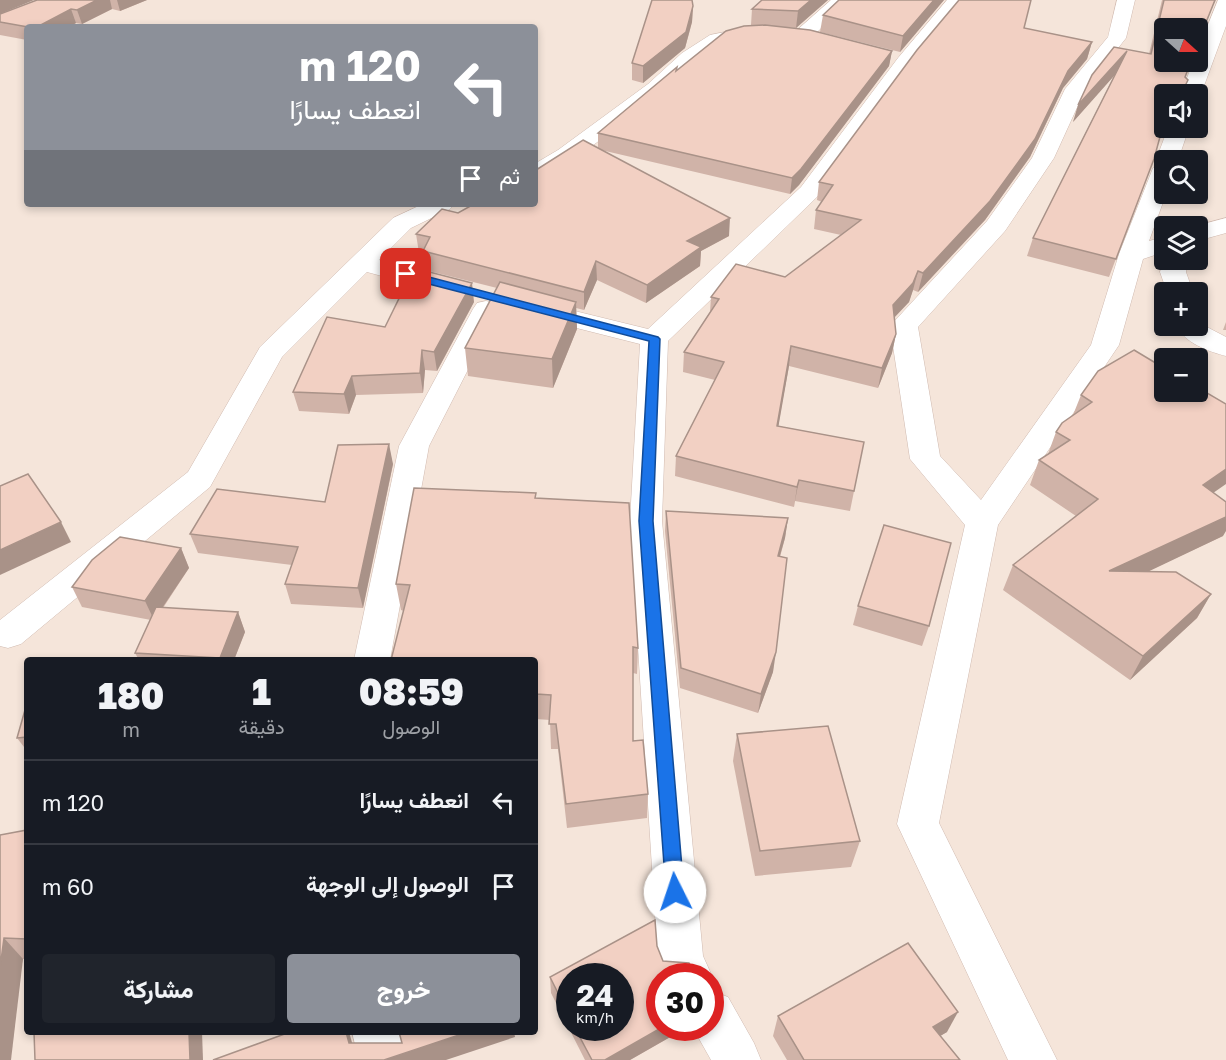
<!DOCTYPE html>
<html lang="ar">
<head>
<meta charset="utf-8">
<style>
  :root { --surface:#171b24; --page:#20242c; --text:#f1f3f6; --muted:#9ea1a6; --line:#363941; --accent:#8c9099 }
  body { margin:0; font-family:"Golos Text",Vazirmatn,sans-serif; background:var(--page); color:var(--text); direction:rtl; height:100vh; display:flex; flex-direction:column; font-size:22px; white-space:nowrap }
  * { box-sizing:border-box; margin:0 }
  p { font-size:20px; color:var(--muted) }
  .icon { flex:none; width:33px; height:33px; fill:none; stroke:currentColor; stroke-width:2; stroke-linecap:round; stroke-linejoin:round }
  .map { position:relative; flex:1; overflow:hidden; direction:ltr }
  .details { position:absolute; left:24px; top:657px; width:514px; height:378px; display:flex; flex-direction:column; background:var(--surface); border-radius:6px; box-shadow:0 3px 9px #0003; direction:rtl }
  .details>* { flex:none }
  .banner { position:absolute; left:24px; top:24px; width:514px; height:183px; border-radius:6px; box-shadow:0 3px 9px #0003; direction:rtl; background:#8c9099; color:#fff; overflow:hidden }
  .needle { width:39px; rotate:111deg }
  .tools { position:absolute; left:1154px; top:18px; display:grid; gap:12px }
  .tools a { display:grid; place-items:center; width:54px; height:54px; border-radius:6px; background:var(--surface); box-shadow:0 3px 9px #0003; font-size:30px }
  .speed { position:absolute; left:556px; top:963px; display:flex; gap:12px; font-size:30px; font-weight:700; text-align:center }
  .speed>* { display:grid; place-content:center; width:78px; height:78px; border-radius:50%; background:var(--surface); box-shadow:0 3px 9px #0003; line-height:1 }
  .speed small { font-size:15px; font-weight:400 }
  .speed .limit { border:9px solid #d22; background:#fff; color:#111 }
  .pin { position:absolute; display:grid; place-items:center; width:51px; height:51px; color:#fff; margin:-26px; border-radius:12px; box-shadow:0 3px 9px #0006 }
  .me { position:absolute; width:66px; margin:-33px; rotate:356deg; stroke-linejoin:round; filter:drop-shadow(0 0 4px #0008) }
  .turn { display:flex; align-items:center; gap:21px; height:126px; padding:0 18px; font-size:27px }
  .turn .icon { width:78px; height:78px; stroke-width:2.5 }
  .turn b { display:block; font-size:42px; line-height:51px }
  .then { display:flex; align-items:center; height:57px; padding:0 18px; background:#0003; gap:12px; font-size:22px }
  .eta { display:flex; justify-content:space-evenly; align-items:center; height:102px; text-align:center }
  .eta b { font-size:36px; font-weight:800; line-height:42px }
  .action { display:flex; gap:12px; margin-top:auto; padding:12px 18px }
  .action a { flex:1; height:69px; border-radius:6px; background:var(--accent); color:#fff; font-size:24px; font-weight:800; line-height:69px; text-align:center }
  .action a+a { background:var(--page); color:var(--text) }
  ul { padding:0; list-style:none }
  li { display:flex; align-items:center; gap:18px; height:84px; padding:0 18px; border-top:2px solid var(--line) }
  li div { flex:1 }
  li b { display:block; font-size:22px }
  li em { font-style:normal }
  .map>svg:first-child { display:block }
</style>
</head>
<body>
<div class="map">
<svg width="1226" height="1060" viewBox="0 0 1226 1060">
  <rect width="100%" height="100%" fill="#fdf4ec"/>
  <path fill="#f5e5da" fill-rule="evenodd" d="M0,0H1226V1060H0ZM27,27H536V204H27ZM1164,28H1197V62H1164ZM1164,94H1197V128H1164ZM1164,160H1197V194H1164ZM1164,226H1197V260H1164ZM1164,292H1197V326H1164ZM1164,358H1197V392H1164ZM27,660H536V1032H27ZM570,976H621V1028H570ZM660,976H711V1028H660Z"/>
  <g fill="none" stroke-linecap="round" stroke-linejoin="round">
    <defs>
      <g id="minor">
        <path d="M831,0H850L810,39H796L794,35L796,31Z"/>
        <path d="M947,0H966L912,66L817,197L668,341L662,521L703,956L712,976L711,978L664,976L658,962L630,521L640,344L525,315L521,309L525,303L534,301L648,329L801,187L898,58Z"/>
        <path d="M1117,0H1135L1126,38L1085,90L1054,158L1005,231L918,327L940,456L981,500L1091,345L1119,254L1153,168L1158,163L1156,160L1168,128H1189L1178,160H1164V194H1166L1149,241L1164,237V252L1143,259L1119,345L998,525L939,823L1057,1060H1008L897,824L965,525L910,459L890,326L987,221L1032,158L1065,89L1108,37Z"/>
        <path d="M1218,0H1226V26L1201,94L1197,99V94H1181L1193,62H1197V52Z"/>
        <path d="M750,27L757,29L759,33L757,37L723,44L696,61L662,92L574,160L544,177L536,179V163L558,150L648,84L682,53L710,35Z"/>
        <path d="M423,204H454L450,209L411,228L379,260L461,281L465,287L461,293L452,295L367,272L282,357L210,487L21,644L8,648L0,646V620L188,472L260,347L393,218Z"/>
        <path d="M1226,218V233L1197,241L1196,226Z"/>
        <path d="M1164,259L1188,260L1186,272L1193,292H1167L1160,272Z"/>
        <path d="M486,301L495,303L499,309L429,446L390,660H354L399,446L473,309L477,303Z"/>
        <path d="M1197,319L1205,326L1226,337V356C1210,352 1182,342 1178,326H1197Z"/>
        <path d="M711,991L728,997L754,1043L761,1060H711L693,1028H711Z"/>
        <path d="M352,1032H400L407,1060H359Z"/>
      </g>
    </defs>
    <use href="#minor" stroke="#d0bab0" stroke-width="1"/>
    <use href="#minor" fill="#fff" fill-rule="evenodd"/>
  </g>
  <g fill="#d0b3a8" fill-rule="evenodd">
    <path d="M37,0H147L120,11L112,9L82,24L76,23L69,27H27V40L0,35V14Z"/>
    <path d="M828,0L796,28L785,27L892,51L889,66L799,185L790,194L601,150L729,236L701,251L700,266L646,303L597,280L584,310L576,308L577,329L553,388L468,376L465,348L497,288L425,270L423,254L419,253L416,234L458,213L598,148V133L677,67V70L757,25H751L752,9Z"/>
    <path d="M839,0H944L900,52L820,32L823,15Z"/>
    <path d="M1162,0H1216L1164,94V128H1167L1163,134H1161L1154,159L1109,277L1027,256L1033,238L1115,74L1073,122L1092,75L1149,54Z"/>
    <path d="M693,6L692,22L685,48L643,83L632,80V63Z"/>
    <path d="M1024,28L1092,42L1087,59L1063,88L1030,157L985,220L918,292L913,290L909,302L894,318L896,334L892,353L878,388L789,366L778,426L864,442L850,511L795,501L794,507L675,476L676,456L715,380L683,372L684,352L710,312L711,297L785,277L841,235L814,229L816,210L822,202L817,200L819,182Z"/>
    <path d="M474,302L437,371L425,370L423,393L356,395L349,414L299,411L293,392L385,327Z"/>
    <path d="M1226,322V330H1223Z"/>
    <path d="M1098,371L1214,493L1223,536L1148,571L1211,594L1197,618L1130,680L1003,590L1013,565L1076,516L1030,485L1039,460L1048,454L1056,432L1073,415L1081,395Z"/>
    <path d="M393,464L363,608L291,604L285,584L292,565L198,553L190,534L325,502Z"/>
    <path d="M536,498L638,648L637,674L633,673V741L648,794L647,818L567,828L558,749H551L550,720L536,719V660L401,610L396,584Z"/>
    <path d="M666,511L788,518L785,538L780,557L773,672L758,713L680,688L665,531Z"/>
    <path d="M181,548L189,568L163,608L238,612L245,632L234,660H139L135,653L151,620L82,607L72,587Z"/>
    <path d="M858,606L929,626L922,646L853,625Z"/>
    <path d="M27,703V747H24L17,738Z"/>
    <path d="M737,734L860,841L851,867L755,876L733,761Z"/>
    <path d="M27,830V959H23L0,1060V835Z"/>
    <path d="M657,946L686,1028L630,1060H585L551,993L550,977ZM570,976L621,1028H570Z"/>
    <path d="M778,1016L947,1032L940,1036L960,1060H787L773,1036Z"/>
  </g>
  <g fill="#a99288">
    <path d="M0,0H34L0,14Z"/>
    <path d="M97,0H110L112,9L82,24L77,10Z"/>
    <path d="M117,0H147L120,11Z"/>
    <path d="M811,0H828L796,28L798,11Z"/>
    <path d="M934,0H944L900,52L903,36Z"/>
    <path d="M693,6L692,22L685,48L643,83V66Z"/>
    <path d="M71,9L76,23L69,27H37Z"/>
    <path d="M1092,42L1087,59L1063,88L1030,157L985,220L918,292L923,273L1068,71Z"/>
    <path d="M1201,44L1197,54V45Z"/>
    <path d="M892,51L889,66L799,185L790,194L792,178Z"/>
    <path d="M1127,51L1122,67L1073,122L1078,105Z"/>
    <path d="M730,218L729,236L701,251L700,266L646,303L647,285L687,241Z"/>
    <path d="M596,261L597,280L584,310V292Z"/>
    <path d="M918,271L913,290L909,302L888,324L893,305Z"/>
    <path d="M472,283L474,302L437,371L434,352Z"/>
    <path d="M576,302L577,329L553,388L552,359Z"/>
    <path d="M896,334L892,353L878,388L882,368Z"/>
    <path d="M791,346L789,366L775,446L777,426Z"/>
    <path d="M422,350L425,370L423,393L420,373Z"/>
    <path d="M352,376L356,395L349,414L344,394Z"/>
    <path d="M389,444L393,464L363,608L358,588Z"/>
    <path d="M1226,469V484L1190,509L1203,485Z"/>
    <path d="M799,480L795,501L794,507L797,487Z"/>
    <path d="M1226,517V531L1223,536L1097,596L1109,571Z"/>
    <path d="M788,518L785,538L774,576L778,556Z"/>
    <path d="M61,522L71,542L0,575V550Z"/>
    <path d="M181,548L189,568L154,620L145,601Z"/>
    <path d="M1211,594L1197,618L1130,680L1143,656Z"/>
    <path d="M238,612L245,632L234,660H221L220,658Z"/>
    <path d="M776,652L773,672L758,713L761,694Z"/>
    <path d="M4,938L23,959L11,1060H0V968Z"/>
    <path d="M958,1012L947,1032L923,1046L933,1027Z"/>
    <path d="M661,1028H686L630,1060H605Z"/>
    <path d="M189,1032H202L203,1060H190Z"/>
    <path d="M346,1032H349L357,1060L349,1043Z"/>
    <path d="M468,1032H514L515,1037L446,1060H384Z"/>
  </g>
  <g fill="#f2d0c3" stroke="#a99288" stroke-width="1.5">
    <path d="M37,0H97L77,10L71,9L37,27H28L0,22V14Z"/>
    <path d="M652,0H692L693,6L686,32L643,66L632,63Z"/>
    <path d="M762,0H811L798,11L752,9Z"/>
    <path d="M839,0H934L903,36L823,15Z"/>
    <path d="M959,0H1031L1024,28L1092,42L1068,71L1035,139L990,201L923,273L918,271L913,283L893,305L896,334L882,368L791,346L777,426L864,442L854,491L799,480L797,487L676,456L724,362L684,352L719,299L711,297L736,264L785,277L861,220L816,210L833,185L819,182L917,50Z"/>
    <path d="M1164,0H1215L1201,35V44L1197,45V28H1164V62H1191L1185,77L1188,80L1181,94H1164V122L1154,159L1116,259L1033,238L1127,51L1078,105L1092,75L1114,47L1151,54Z"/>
    <path d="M765,25L810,30L892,51L801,169L792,178L598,133L677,67L676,71L726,31L744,26Z"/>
    <path d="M583,140L730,218L687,241L701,247L647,285L596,261L584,292L423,251L430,237L416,234L442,209L458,213L474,204H536V170Z"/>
    <path d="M414,268L472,283L434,352L422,350L420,373L352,376L344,394L293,392L327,317L385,327Z"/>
    <path d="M500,282L576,302L552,359L465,348Z"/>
    <path d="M1134,350L1164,368V392H1197V387L1226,404V469L1203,485L1226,502V517L1109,571L1176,572L1211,594L1143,656L1013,565L1098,499L1039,460L1070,440L1056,432L1062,423L1092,402L1081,395L1098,371Z"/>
    <path d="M389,444L358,588L285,584L298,547L190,534L217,489L325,502L338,445Z"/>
    <path d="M28,474L61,522L0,550V486Z"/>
    <path d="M414,488L536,493L535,498L629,503L638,648L633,647V741L643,740L648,794L566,804L556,724H549L551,695L536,694V660H391L410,585L396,584Z"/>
    <path d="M666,511L788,518L778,556L787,558L776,652L761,694L681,668Z"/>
    <path d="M884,525L951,543L929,626L858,606Z"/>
    <path d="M120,537L181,548L145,601L72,587L92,560Z"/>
    <path d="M156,607L238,612L220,658L135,653Z"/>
    <path d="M27,703V737L17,738Z"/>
    <path d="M828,726L860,841L760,851L737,734Z"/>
    <path d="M27,830V939L4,938L0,968V835Z"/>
    <path d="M655,920L657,946L663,961L689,963L697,976H660V1028H661L605,1060H592L575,1028H621V976H570V1017L550,977Z"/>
    <path d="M908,943L958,1012L933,1027L960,1060H804L778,1016Z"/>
    <path d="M34,1032H189L190,1060H35Z"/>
    <path d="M290,1032H346L349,1043H402L399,1032H468L384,1060H213Z"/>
  </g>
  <path fill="#1a73e8" stroke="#114b97" stroke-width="1.5" d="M406,271L658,337L660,339L653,521L684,892L682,898L675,901L669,898L666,892L639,521L649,341L402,277L400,274Z"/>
</svg>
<div class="tools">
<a><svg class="needle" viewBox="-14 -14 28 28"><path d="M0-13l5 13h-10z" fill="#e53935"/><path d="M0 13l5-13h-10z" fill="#9ea1a6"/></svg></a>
<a><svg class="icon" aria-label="sound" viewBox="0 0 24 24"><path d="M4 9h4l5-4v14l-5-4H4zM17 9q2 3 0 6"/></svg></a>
<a><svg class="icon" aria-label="search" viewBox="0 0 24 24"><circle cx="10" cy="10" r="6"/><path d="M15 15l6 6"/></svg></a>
<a><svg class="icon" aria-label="layers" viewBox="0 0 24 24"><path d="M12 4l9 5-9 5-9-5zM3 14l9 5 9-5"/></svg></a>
<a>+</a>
<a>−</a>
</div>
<div class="speed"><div>24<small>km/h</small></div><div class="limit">30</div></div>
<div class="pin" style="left:406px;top:274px;background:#d93025"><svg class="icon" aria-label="arrive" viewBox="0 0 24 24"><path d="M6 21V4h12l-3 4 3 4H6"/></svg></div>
<svg class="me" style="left:675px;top:892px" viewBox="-20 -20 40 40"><circle r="19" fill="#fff"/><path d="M0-13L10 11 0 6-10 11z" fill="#1a73e8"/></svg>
<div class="banner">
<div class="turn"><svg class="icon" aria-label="left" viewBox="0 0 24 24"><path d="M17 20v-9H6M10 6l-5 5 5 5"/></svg><div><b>120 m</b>انعطف يسارًا</div></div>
<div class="then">ثم<svg class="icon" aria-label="arrive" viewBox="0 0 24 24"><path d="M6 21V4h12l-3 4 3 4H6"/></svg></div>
</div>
<section class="details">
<div class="eta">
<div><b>08:59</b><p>الوصول</p></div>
<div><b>1</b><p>دقيقة</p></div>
<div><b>180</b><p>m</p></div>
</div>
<ul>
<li><svg class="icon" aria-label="left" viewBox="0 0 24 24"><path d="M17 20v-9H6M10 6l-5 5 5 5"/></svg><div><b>انعطف يسارًا</b></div><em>120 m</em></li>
<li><svg class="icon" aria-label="arrive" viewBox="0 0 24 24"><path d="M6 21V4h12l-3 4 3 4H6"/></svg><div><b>الوصول إلى الوجهة</b></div><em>60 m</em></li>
</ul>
<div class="action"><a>خروج</a><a>مشاركة</a></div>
</section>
</div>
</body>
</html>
